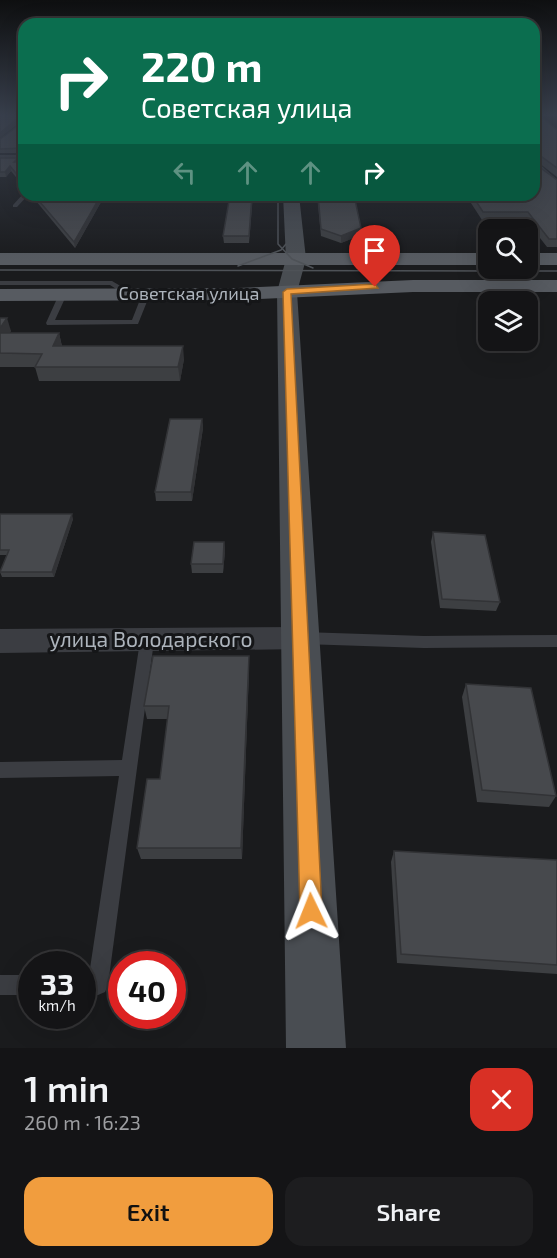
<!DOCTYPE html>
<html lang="en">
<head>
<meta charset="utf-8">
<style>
  :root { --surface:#141416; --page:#1d1d1f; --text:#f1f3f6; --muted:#9d9ea1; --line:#333335; --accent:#f19d3e }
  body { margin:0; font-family:"Exo 2",sans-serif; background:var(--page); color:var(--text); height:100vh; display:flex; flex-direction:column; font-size:22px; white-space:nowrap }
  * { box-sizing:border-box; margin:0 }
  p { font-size:20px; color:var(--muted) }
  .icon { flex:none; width:33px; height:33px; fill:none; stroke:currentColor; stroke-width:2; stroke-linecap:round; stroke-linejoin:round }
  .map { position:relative; height:1048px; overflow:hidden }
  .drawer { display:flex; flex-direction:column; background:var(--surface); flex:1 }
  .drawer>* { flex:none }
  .hud { position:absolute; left:18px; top:18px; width:522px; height:183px; border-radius:18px; box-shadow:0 6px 24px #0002,0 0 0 2px var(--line); background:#0b6e4f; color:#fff; overflow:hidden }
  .fabs { position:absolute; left:478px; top:219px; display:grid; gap:12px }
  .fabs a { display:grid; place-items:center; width:60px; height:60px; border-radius:12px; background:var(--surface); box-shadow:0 6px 24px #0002,0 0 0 2px var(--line); font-size:30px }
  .speed { position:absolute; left:18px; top:951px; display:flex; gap:12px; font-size:30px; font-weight:700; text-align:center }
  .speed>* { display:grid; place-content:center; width:78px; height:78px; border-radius:50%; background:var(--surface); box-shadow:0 6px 24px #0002,0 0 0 2px var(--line); line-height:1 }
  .speed small { font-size:15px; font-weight:400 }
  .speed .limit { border:9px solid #d22; background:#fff; color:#111 }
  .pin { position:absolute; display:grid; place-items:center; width:51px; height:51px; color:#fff; margin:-62px -26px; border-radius:50% 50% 50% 0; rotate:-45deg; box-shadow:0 0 6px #0007 }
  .pin .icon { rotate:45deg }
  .me { position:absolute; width:66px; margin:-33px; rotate:358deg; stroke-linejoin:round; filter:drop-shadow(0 0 4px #0008) }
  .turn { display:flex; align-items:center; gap:21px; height:126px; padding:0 24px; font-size:27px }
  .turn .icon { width:78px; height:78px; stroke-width:2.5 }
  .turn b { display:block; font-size:42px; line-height:51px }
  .lanes { display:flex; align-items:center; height:57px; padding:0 24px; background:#0003; justify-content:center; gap:30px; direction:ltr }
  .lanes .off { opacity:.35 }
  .round { display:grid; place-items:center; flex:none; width:63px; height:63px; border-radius:18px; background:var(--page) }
  .overview { display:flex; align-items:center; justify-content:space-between; height:102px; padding:0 24px }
  h1 { font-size:36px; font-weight:600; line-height:45px }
  .button { display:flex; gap:12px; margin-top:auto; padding:12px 24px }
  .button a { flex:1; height:69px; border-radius:18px; background:var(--accent); color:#111; font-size:24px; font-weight:600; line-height:69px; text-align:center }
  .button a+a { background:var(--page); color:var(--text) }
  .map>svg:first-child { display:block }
</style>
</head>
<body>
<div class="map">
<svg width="557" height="1048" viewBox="0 0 557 1048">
  <rect width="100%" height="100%" fill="#1a1b1d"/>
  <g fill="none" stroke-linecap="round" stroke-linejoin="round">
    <g fill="#3b3d42" fill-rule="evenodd">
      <path d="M23,194L28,195L17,207H13V205Z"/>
      <path d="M0,281H112L134,294L127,296L110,285H0Z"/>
      <path d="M60,292L67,294L55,320H132L143,292L150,294L138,324L47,325L46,323Z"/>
      <path d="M303,632L424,636L557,635V647L424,648L303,644L298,642L296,638L298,634Z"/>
      <path d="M147,635L152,637L154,641L108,985L105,992L98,995H82V975H89L119,776L0,778V762L122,760L140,641L142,637Z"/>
      <rect x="0" y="975" width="32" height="20"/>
    </g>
    <g fill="#3b3d42" fill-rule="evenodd">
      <rect x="0" y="155" width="24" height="6"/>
      <path d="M534,159L557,180V189L534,168Z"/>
      <path d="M302,627L312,630L316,638L312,646L302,649L0,653V629Z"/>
    </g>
    <path fill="#494d52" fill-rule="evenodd" d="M283,195H299L306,259L297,292L346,1048H286L277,292L286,259Z"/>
    <g fill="#575b61" fill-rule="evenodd">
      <rect x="0" y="253" width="489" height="12"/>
      <rect x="528" y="253" width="29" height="12"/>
      <path d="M413,280H557V292H413L238,300L0,301V289L238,288Z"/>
    </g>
    <g stroke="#4e5257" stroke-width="1.5">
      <path d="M278,195V244L292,259L313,268"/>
      <path d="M238,266L281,250L286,244"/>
      <path d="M0,270L557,271"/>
    </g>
  </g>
  <g fill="#3d3f42">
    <path d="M534,114L557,130V177L534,159V163L557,180V247H547L526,220H482L469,200V195H534Z"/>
    <path d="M24,122V153H0V139Z"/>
    <path d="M0,158L18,162H24V187L11,171L6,177H0Z"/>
    <path d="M31,195H105L75,248Z"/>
    <path d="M253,195L249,243H224L223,236Z"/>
    <path d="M317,195L361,228V235L341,243L321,236Z"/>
    <path d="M0,318L11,331L9,333H59L62,346L184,359L180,381H39L35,367H0Z"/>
    <path d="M202,419L203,428L192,501H156L155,492Z"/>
    <path d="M0,514L73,519L54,577H2L0,572L7,555H0Z"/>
    <path d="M433,532L500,602L496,611L440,608L431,542Z"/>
    <path d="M224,542L225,551L223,573H192L191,564Z"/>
    <path d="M249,656V669L242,859H141L137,848L160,779L168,719H147L144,706Z"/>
    <path d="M466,684L556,796L549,807L477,802L462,697Z"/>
    <path d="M394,851L557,860V974L397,963L391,862Z"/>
  </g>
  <g fill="#323336">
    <path d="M23,114L24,119L0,138V133Z"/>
    <path d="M10,166L11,171L6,177L5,172Z"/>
    <path d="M101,195H105L75,248L74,242Z"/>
    <path d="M361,228V235L341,243V236Z"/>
    <path d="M7,318L11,331L1,347L0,343V328Z"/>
    <path d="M59,333L62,347L53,346Z"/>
    <path d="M183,346L184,359L180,381L178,367Z"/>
    <path d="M202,419L203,428L192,501L191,492Z"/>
    <path d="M72,514L73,519L54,577L52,572Z"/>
    <path d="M224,542L225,551L223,573V564Z"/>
    <path d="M249,656V669L242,859L241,848Z"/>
  </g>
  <g fill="#47494d" stroke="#323336" stroke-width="1.5">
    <path d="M0,114H24V119L23,114L0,133Z"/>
    <path d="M534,114H538L557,130V168L534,151Z"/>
    <path d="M24,122V149L23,148L0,149V139Z"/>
    <path d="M534,153V163L557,180V239H549L528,212H483L472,195H534Z"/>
    <path d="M0,158H18L14,162H24V183L10,166L5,172H0Z"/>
    <path d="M34,195H101L74,242Z"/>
    <path d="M230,195H252L249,236H223Z"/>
    <path d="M318,195H354L361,228L341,236L321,229Z"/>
    <path d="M0,318H7L0,328Z"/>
    <path d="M0,333H59L53,346H183L178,367H35L42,354L0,353Z"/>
    <path d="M170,419H202L191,492H155Z"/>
    <path d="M0,514H72L52,572H0L9,550H0Z"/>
    <path d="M433,532L485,535L500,602L442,599Z"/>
    <path d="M194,542H224L223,564H191Z"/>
    <path d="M153,656H249L241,848H137L147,779H160L169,706H144Z"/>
    <path d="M466,684L531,688L556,796L482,790Z"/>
    <path d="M394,851L557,860V965L401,954Z"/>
  </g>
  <linearGradient id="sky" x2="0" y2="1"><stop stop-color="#0e0f10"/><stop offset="0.44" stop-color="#383f4c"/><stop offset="1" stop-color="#383f4c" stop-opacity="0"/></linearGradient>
  <rect width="557" height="261" fill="url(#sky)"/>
  <path fill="#f19d3e" stroke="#9d6628" stroke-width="1.5" d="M375,284L378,288L291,294L322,911L319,919L311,922L303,919L300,911L283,292L287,289Z"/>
  <g text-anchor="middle" stroke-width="6" stroke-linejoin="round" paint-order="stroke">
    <g font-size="18" fill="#adb4bc" stroke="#151618">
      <text x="189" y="300">Советская улица</text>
    </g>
    <g font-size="21" fill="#adb4bc" stroke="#151618">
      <text x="151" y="647">улица Володарского</text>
    </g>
  </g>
</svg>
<div class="fabs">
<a><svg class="icon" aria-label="search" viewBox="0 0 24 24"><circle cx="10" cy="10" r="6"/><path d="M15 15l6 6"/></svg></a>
<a><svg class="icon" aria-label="layers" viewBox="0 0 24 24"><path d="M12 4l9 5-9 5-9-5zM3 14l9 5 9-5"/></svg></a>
</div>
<div class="speed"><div>33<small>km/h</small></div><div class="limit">40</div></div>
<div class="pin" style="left:375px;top:287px;background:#d93025"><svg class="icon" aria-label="arrive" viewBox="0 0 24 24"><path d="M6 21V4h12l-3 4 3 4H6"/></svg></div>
<svg class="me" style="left:311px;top:911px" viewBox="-20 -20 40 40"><path d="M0-17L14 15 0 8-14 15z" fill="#f19d3e" stroke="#fff" stroke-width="4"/></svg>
<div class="hud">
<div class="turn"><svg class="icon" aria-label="right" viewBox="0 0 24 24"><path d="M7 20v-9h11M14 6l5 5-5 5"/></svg><div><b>220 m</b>Советская улица</div></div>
<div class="lanes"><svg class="icon off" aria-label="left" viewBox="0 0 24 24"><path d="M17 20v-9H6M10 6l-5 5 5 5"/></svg><svg class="icon off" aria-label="ahead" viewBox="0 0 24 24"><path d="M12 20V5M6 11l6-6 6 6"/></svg><svg class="icon off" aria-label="ahead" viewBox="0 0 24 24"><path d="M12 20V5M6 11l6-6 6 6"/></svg><svg class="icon" aria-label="right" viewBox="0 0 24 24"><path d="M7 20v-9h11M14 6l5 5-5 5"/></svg></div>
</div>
</div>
<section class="drawer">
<div class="overview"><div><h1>1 min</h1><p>260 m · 16:23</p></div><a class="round" style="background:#d93025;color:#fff"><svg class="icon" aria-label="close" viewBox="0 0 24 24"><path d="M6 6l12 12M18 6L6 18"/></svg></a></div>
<div class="button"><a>Exit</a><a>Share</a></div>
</section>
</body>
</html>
